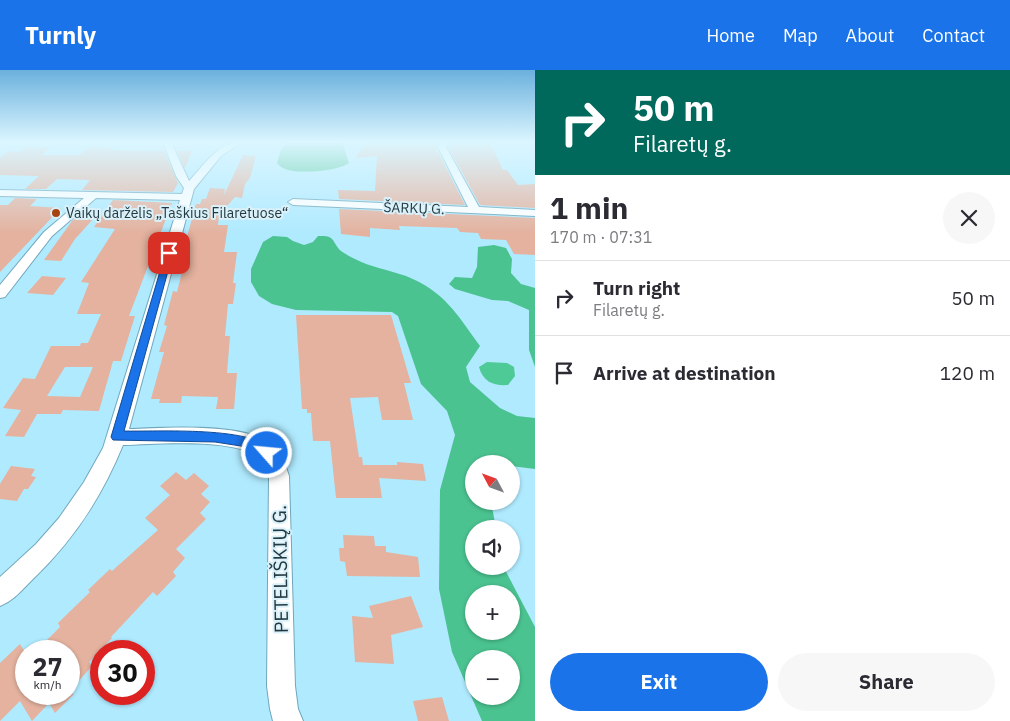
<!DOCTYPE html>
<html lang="en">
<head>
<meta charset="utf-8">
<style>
  :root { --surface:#fff; --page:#f7f7f7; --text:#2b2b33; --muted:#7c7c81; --line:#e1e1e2; --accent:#1a73e8 }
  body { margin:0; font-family:"IBM Plex Sans",sans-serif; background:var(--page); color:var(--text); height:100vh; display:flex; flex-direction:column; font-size:19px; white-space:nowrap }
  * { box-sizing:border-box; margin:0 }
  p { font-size:16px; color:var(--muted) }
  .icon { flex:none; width:28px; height:28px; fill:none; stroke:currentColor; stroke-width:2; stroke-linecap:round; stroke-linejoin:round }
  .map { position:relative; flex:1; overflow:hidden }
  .drawer { display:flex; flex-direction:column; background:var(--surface); width:475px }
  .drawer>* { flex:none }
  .top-card { background:#00695c; color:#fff; overflow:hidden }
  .needle { width:32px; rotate:311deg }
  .tools { position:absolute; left:465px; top:385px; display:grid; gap:10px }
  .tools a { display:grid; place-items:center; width:55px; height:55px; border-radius:50%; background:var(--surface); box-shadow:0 1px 4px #0004; font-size:25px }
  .speed { position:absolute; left:15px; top:570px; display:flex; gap:10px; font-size:25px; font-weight:700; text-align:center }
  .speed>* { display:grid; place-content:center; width:65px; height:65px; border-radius:50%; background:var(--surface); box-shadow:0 1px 4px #0004; line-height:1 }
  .speed small { font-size:12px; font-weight:400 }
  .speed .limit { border:8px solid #d22; background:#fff; color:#111 }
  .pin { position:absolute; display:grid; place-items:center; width:42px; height:42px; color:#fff; margin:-21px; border-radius:10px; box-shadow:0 2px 8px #0006 }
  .me { position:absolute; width:55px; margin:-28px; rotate:297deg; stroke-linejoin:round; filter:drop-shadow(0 0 4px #0008) }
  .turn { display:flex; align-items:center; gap:18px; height:105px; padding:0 15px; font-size:22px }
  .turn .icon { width:65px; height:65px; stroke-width:2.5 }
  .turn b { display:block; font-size:35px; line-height:42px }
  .round { display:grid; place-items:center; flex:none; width:52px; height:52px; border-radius:26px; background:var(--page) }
  .headline { display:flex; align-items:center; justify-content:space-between; height:85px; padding:0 15px }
  h1 { font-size:30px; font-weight:700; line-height:38px }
  .action { display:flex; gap:10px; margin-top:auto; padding:10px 15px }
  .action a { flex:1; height:58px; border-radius:30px; background:var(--accent); color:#fff; font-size:20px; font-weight:700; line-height:58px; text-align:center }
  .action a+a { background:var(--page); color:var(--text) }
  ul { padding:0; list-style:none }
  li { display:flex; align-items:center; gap:15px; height:75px; padding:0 15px; border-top:1px solid var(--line) }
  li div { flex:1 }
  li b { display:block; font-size:19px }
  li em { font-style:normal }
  header { display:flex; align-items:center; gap:30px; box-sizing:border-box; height:70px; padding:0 25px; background:var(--accent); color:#fff }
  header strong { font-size:24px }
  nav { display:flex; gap:28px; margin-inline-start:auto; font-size:18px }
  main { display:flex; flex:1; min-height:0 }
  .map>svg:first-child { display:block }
</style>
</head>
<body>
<header>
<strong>Turnly</strong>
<nav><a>Home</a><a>Map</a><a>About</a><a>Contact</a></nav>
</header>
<main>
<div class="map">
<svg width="535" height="651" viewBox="0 0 535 651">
  <rect width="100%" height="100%" fill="#b0eaff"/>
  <path fill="#4eca96" d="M487,292L507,293L514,297L515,306L508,315C494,316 483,312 479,297Z"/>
  <g fill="#4ac390" fill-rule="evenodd">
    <path d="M288,72H342L349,93C339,101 295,105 283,98C280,97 279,95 277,93L281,79Z"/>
    <path d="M273,166L287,167L293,171L304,175L313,172L318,166C336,165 331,171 341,181C345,184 351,187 355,189C370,197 389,200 406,206C444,221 457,244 480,276L466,297L470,312L500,338L517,346L535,348V399L511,396V394H474V431H491L496,459H474V496H503L535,557V651H482L452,582L439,519L440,420L455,365L447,341L421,314L398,246L392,242L296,240L272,234L259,226L251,212V199L263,172ZM474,524H511V561H474ZM474,589H511V626H474Z"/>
    <path d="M494,175L506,178L512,189L511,203L521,214L535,218V297L529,280V240L508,231L492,230L455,219L449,214L455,207L472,208L477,197L478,177Z"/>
  </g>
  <g fill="#e4b29f" fill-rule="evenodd">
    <path d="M368,72H439L436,78L465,135L339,129L338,120L375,121L377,86L355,88Z"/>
    <path d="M451,72H490L503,100H507L518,115L535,114V138L480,135L448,77Z"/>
    <path d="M25,77H50L42,85H79L90,77L112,78L110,80L164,81L178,113L173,122L82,120L90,110L57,109L46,119H25L39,106L0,105V88L8,81L20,82Z"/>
    <path d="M177,81H192L185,98Z"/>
    <path d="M243,85L256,86L250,108L245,114L242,128L235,127L219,145L218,155H228L224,182H237L233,213H236L233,234H228L225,266H230L227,303H237L234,339H216L218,327L182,326L181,333H159L160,329H151L164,282H159L167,256L164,255L173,221L177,222L187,182V178H184L196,134H200L202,129H206L210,118L225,119L224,125Z"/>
    <path d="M15,128L37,129L30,136L61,138L0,202V135H8Z"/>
    <path d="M113,130L172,133L129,246H135L121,291H113L99,341L63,340L61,344H37L24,367L5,366L21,340L3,338L23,308L35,309L51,276H80L81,273H88L101,244H77L89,213L81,212L115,159L94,157ZM65,297H93L80,327L47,326Z"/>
    <path d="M339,139L535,148V185L514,184L506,170L481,169L478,163L460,162L457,158L399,156L400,160L370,158V167L341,164Z"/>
    <path d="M83,142L90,147H95L75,169L61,191L44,190L72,151Z"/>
    <path d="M42,206L66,208L53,225L27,223Z"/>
    <path d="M296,245H391L411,313H404L413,350H382L378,327L350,328L359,387H362L363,395H397V392L423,394L426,411L379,408L382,428H336L330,371H313L311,343H307V339H302Z"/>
    <path d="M11,396L35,399L31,406L36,407L28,419H24L17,431L0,429V414Z"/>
    <path d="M176,402L186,410L194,403L209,416L201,424L210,432L200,443L206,449L176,479L185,488L173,502L176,506L157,526L153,522L111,567L112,568L89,592L92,596L69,622V581H36L60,557L58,553L90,522L88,520L110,499L112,501L158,460L145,448L170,425L160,416Z"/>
    <path d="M343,465L374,466L375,476H386V482L418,487L420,507L347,506L345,492L340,491L339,478H344Z"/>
    <path d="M411,526L423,557L391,565L394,594L355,592L352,546L373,548L369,536Z"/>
    <path d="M20,574L26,584V624H74L55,643L49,633L32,651L20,631L0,651V593Z"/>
    <path d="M442,627L449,651H418L413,631Z"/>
  </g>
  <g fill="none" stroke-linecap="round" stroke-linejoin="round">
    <defs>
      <g id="street">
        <path d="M163,72H171L189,111C204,95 218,72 242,72L221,86L194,119L129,359C163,358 251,351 276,378C283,386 286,397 289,406L295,616L298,639L303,651H273L270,639L267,616L269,406C267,400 266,393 261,389C237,367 155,374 123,375C102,427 73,471 32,510C22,520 13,531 0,536V507L36,474L59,448L84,412L103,378L180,130L96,128L52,166L5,227L0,228V215L44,162L84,128L0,126V120L182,124L184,118L176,106Z"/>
        <path d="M441,72H449L446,77L479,137L535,140V146L293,135L288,132L293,129L468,137L438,77Z"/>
      </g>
    </defs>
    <use href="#street" stroke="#70a7bb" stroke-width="2"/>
    <use href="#street" fill="#fff" fill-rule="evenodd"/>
  </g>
  <linearGradient id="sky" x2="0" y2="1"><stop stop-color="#6bb1dd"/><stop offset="0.44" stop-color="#dbf6ff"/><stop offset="1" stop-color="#dbf6ff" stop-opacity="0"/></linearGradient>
  <rect width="535" height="163" fill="url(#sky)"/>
  <path fill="#1a73e8" stroke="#114b97" d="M166,181L173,183L124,361C153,362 260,355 274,383L272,387L267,388L263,387L254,380L241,376L215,372L113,370L111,367Z"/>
  <circle fill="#a74311" stroke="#dbf1f9" stroke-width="2" cx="56" cy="143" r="5"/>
  <g text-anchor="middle" stroke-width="4" stroke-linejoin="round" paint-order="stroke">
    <g font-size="14" fill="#223941" stroke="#dbf1f9">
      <text transform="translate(414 138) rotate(2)" y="5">ŠARKŲ G.</text>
    </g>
    <g font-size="14" fill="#223941" stroke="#dbf1f9" text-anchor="start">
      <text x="66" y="148">Vaikų darželis „Taškius Filaretuose“</text>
    </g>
    <g font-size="19" fill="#223941" stroke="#dbf1f9">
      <text transform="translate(280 499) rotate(-91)" y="7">PETELIŠKIŲ G.</text>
    </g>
  </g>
</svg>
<div class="tools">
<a><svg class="needle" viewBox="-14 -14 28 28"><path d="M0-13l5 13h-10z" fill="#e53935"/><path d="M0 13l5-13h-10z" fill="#7c7c81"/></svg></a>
<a><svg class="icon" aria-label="sound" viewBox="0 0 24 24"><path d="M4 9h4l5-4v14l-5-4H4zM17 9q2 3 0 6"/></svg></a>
<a>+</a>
<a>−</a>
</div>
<div class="speed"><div>27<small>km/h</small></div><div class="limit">30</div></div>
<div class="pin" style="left:169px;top:183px;background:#d93025"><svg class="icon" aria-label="arrive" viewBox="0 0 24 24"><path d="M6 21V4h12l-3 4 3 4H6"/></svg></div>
<svg class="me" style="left:267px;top:383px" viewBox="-20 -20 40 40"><circle r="17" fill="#1a73e8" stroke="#fff" stroke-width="3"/><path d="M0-11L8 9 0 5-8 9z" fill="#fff"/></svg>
</div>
<section class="drawer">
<div class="top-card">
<div class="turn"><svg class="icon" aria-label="right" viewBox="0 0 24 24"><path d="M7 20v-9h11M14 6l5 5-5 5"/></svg><div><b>50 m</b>Filaretų g.</div></div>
</div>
<div class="headline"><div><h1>1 min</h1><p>170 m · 07:31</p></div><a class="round"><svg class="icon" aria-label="close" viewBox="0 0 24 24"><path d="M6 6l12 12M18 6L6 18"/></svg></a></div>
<ul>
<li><svg class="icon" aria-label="right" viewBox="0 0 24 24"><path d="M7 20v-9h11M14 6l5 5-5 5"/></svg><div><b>Turn right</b><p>Filaretų g.</p></div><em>50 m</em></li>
<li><svg class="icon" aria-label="arrive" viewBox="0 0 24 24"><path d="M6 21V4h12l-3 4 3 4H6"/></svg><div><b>Arrive at destination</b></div><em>120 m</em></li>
</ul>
<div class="action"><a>Exit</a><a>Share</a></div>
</section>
</main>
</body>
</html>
